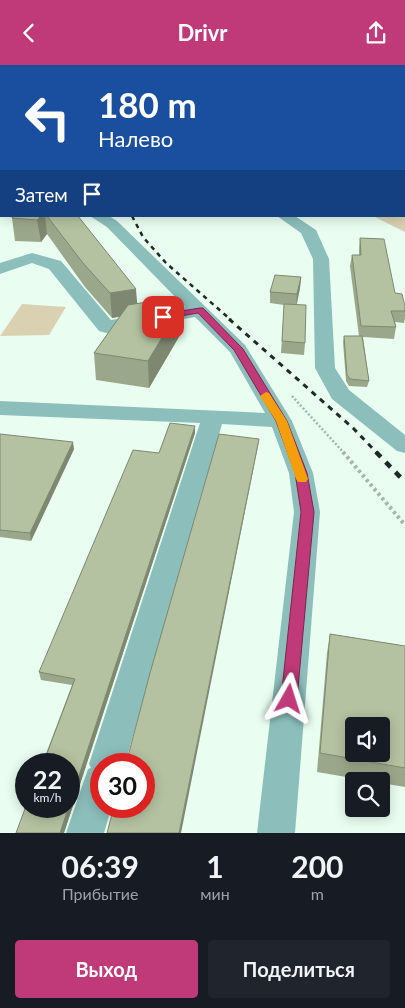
<!DOCTYPE html>
<html lang="ru">
<head>
<meta charset="utf-8">
<style>
  :root { --surface:#171b24; --page:#20242c; --text:#f1f3f6; --muted:#9ea1a6; --accent:#c03978 }
  body { margin:0; font-family:Lato,sans-serif; background:var(--page); color:var(--text); height:100vh; display:flex; flex-direction:column; font-size:19px; white-space:nowrap }
  * { box-sizing:border-box; margin:0 }
  p { font-size:16px; color:var(--muted) }
  .icon { flex:none; width:28px; height:28px; fill:none; stroke:currentColor; stroke-width:2; stroke-linecap:round; stroke-linejoin:round }
  .map { position:relative; height:768px; overflow:hidden }
  .drawer { display:flex; flex-direction:column; background:var(--surface); flex:1 }
  .drawer>* { flex:none }
  .hud { position:absolute; left:0px; top:0px; width:405px; height:152px; box-shadow:0 2px 12px #0003; background:#1a4fa0; color:#fff; overflow:hidden }
  .tools { position:absolute; left:345px; top:652px; display:grid; gap:10px }
  .tools a { display:grid; place-items:center; width:45px; height:45px; border-radius:5px; background:var(--surface); box-shadow:0 2px 12px #0003; font-size:25px }
  .speed { position:absolute; left:15px; top:688px; display:flex; gap:10px; font-size:25px; font-weight:700; text-align:center }
  .speed>* { display:grid; place-content:center; width:65px; height:65px; border-radius:50%; background:var(--surface); box-shadow:0 2px 12px #0003; line-height:1 }
  .speed small { font-size:12px; font-weight:400 }
  .speed .limit { border:8px solid #d22; background:#fff; color:#111 }
  .pin { position:absolute; display:grid; place-items:center; width:42px; height:42px; color:#fff; margin:-21px; border-radius:10px; box-shadow:0 2px 8px #0006 }
  .me { position:absolute; width:55px; margin:-28px; rotate:6deg; stroke-linejoin:round; filter:drop-shadow(0 0 4px #0008) }
  .turn { display:flex; align-items:center; gap:18px; height:105px; padding:0 15px; font-size:22px }
  .turn .icon { width:65px; height:65px; stroke-width:2.5 }
  .turn b { display:block; font-size:35px; line-height:42px }
  .then { display:flex; align-items:center; height:48px; padding:0 15px; background:#0003; gap:10px; font-size:19px }
  .eta { display:flex; justify-content:space-evenly; align-items:center; height:85px; text-align:center }
  .eta b { font-size:30px; font-weight:700; line-height:35px }
  .action { display:flex; gap:10px; margin-top:auto; padding:10px 15px }
  .action a { flex:1; height:58px; border-radius:5px; background:var(--accent); color:#fff; font-size:20px; font-weight:700; line-height:58px; text-align:center }
  .action a+a { background:var(--page); color:var(--text) }
  header { display:flex; justify-content:space-between; align-items:center; height:65px; padding:0 15px; background:var(--accent); color:#fff; font-size:22px; font-weight:700 }
  .map>svg:first-child { display:block }
</style>
</head>
<body>
<header><svg class="icon" aria-label="back" viewBox="0 0 24 24"><path d="M15 5l-7 7 7 7"/></svg>Drivr<svg class="icon" aria-label="share" viewBox="0 0 24 24"><path d="M12 15V3M7 8l5-5 5 5M5 13v7h14v-7"/></svg></header>
<div class="map">
<svg width="405" height="768" viewBox="0 0 405 768">
  <rect width="100%" height="100%" fill="#e9fef1"/>
  <g fill="#dad1b2">
    <path d="M404,49H405V167L373,151H404Z"/>
    <path d="M22,239L66,242L49,270L0,271Z"/>
  </g>
  <g fill="none" stroke-linecap="round" stroke-linejoin="round">
    <path stroke="#a4b7ac" stroke-width="1" stroke-dasharray="1 1" stroke-linecap="butt" d="M2,1L12,0"/>
    <path stroke="#a4b7ac" stroke-width="2" stroke-dasharray="1 1" stroke-linecap="butt" d="M0,115L1,113"/>
    <path stroke="#a4b7ac" stroke-width="2.5" stroke-dasharray="2 2" stroke-linecap="butt" d="M292,331L344,388"/>
    <path stroke="#a4b7ac" stroke-width="4" stroke-dasharray="3 3" stroke-linecap="butt" d="M343,387L405,460"/>
    <g fill="#8cbebb" fill-rule="evenodd">
      <path d="M24,0H76L77,1H25Z"/>
      <rect x="195" y="0" width="10" height="1"/>
      <rect x="0" y="23" width="1" height="6"/>
      <path d="M90,151H109L117,156L245,280L292,356L313,408L320,447L295,768H257L294,447L289,408L272,362L222,359L125,699H101V741H112L104,768H66L88,704L91,703L89,699L200,358L0,350V336L265,348L230,287L195,252L106,268L99,266L49,204L32,198L0,209V198L32,188L61,196L111,255L185,242L107,162Z"/>
      <path d="M277,151H295L316,165L329,194L335,303L349,325L405,370V388L397,386L332,334L315,303L313,194L301,168Z"/>
    </g>
    <path stroke="#1d2b24" stroke-width="2" stroke-dasharray="2.5 2.5" stroke-linecap="butt" d="M0,0L3,1"/>
    <path stroke="#1d2b24" stroke-width="2.5" stroke-dasharray="4.5 4.5" stroke-linecap="butt" d="M132,151L143,172L166,198L231,255"/>
    <path stroke="#1d2b24" stroke-width="3" stroke-dasharray="5.5 5.5" stroke-linecap="butt" d="M229,254L353,363L377,388"/>
    <path stroke="#1d2b24" stroke-width="4.5" stroke-dasharray="7 7" stroke-linecap="butt" d="M376,387L405,417"/>
  </g>
  <g fill="#9ba78a">
    <path d="M37,0L70,1H38Z"/>
    <path d="M13,151H78L137,238L150,240L180,270L149,323L96,315L94,288L119,252L112,253L85,222L47,169L41,177L15,176L12,153Z"/>
    <path d="M360,173L395,228L405,241V253L404,258L395,257L396,262L394,274L363,272L369,316L367,322L349,321L346,316L343,277L344,271H359L350,201L352,190H359V183Z"/>
    <path d="M301,212L300,223L297,239L305,278L304,290L281,288L284,240L270,238V227Z"/>
    <path d="M195,361V368L64,768H16L72,620L41,615L39,607L159,388Z"/>
    <path d="M0,369L74,384L31,476L0,472Z"/>
    <path d="M330,569L405,581V722L381,718V716H370L317,707L327,588Z"/>
  </g>
  <g fill="#7e8871">
    <path d="M98,0H114L112,1H97Z"/>
    <path d="M41,151H45L47,169L41,177L37,155Z"/>
    <path d="M301,212L300,223L296,241L297,229Z"/>
    <path d="M136,224L138,248L112,253L110,228Z"/>
    <path d="M179,244L180,270L149,323L148,296Z"/>
    <path d="M195,361V368L64,768H60Z"/>
    <path d="M259,374L258,381L181,768H179Z"/>
    <path d="M73,377L74,384L31,476L30,468Z"/>
  </g>
  <g fill="#b4c2a1" stroke="#7e8871" fill-rule="evenodd">
    <path d="M38,0H98L97,1Z"/>
    <path d="M13,151H41L37,155L12,153Z"/>
    <path d="M47,151H78L136,224L110,228L83,198Z"/>
    <path d="M360,173L384,174L395,228L402,229L405,241V246H391L396,262L361,261L352,190H361Z"/>
    <path d="M275,210L301,212L297,229L270,227Z"/>
    <path d="M147,237L150,240L179,244L148,296L94,288L128,240Z"/>
    <path d="M284,239L306,240L305,278L282,276Z"/>
    <path d="M344,271H362L369,316L350,314L347,310Z"/>
    <path d="M170,358L195,361L60,768H16L26,741H69V699H43L75,614L39,607L133,385L159,388Z"/>
    <path d="M0,369L73,377L30,468L0,465Z"/>
    <path d="M219,369L259,374L179,768H107L114,741H144V699H126L150,608Z"/>
    <path d="M330,569L405,581V703L320,688ZM354,661H381V689H354Z"/>
  </g>
  <path fill="#c03978" stroke="#7d254e" d="M200,243H203L243,284L287,356L307,408L314,447L297,634L295,639L289,641L284,639L281,634L301,447L295,408L276,356L234,285L198,248L163,254L158,252L163,249Z"/>
  <path fill="#f59e0b" d="M266,327L269,328L287,356L308,414L306,417H298L296,414L276,356L260,331Z"/>
</svg>
<div class="tools">
<a><svg class="icon" aria-label="sound" viewBox="0 0 24 24"><path d="M4 9h4l5-4v14l-5-4H4zM17 9q2 3 0 6"/></svg></a>
<a><svg class="icon" aria-label="search" viewBox="0 0 24 24"><circle cx="10" cy="10" r="6"/><path d="M15 15l6 6"/></svg></a>
</div>
<div class="speed"><div>22<small>km/h</small></div><div class="limit">30</div></div>
<div class="pin" style="left:163px;top:252px;background:#d93025"><svg class="icon" aria-label="arrive" viewBox="0 0 24 24"><path d="M6 21V4h12l-3 4 3 4H6"/></svg></div>
<svg class="me" style="left:289px;top:634px" viewBox="-20 -20 40 40"><path d="M0-17L14 15 0 8-14 15z" fill="#c03978" stroke="#fff" stroke-width="4"/></svg>
<div class="hud">
<div class="turn"><svg class="icon" aria-label="left" viewBox="0 0 24 24"><path d="M17 20v-9H6M10 6l-5 5 5 5"/></svg><div><b>180 m</b>Налево</div></div>
<div class="then">Затем<svg class="icon" aria-label="arrive" viewBox="0 0 24 24"><path d="M6 21V4h12l-3 4 3 4H6"/></svg></div>
</div>
</div>
<section class="drawer">
<div class="eta">
<div><b>06:39</b><p>Прибытие</p></div>
<div><b>1</b><p>мин</p></div>
<div><b>200</b><p>m</p></div>
</div>
<div class="action"><a>Выход</a><a>Поделиться</a></div>
</section>
</body>
</html>
